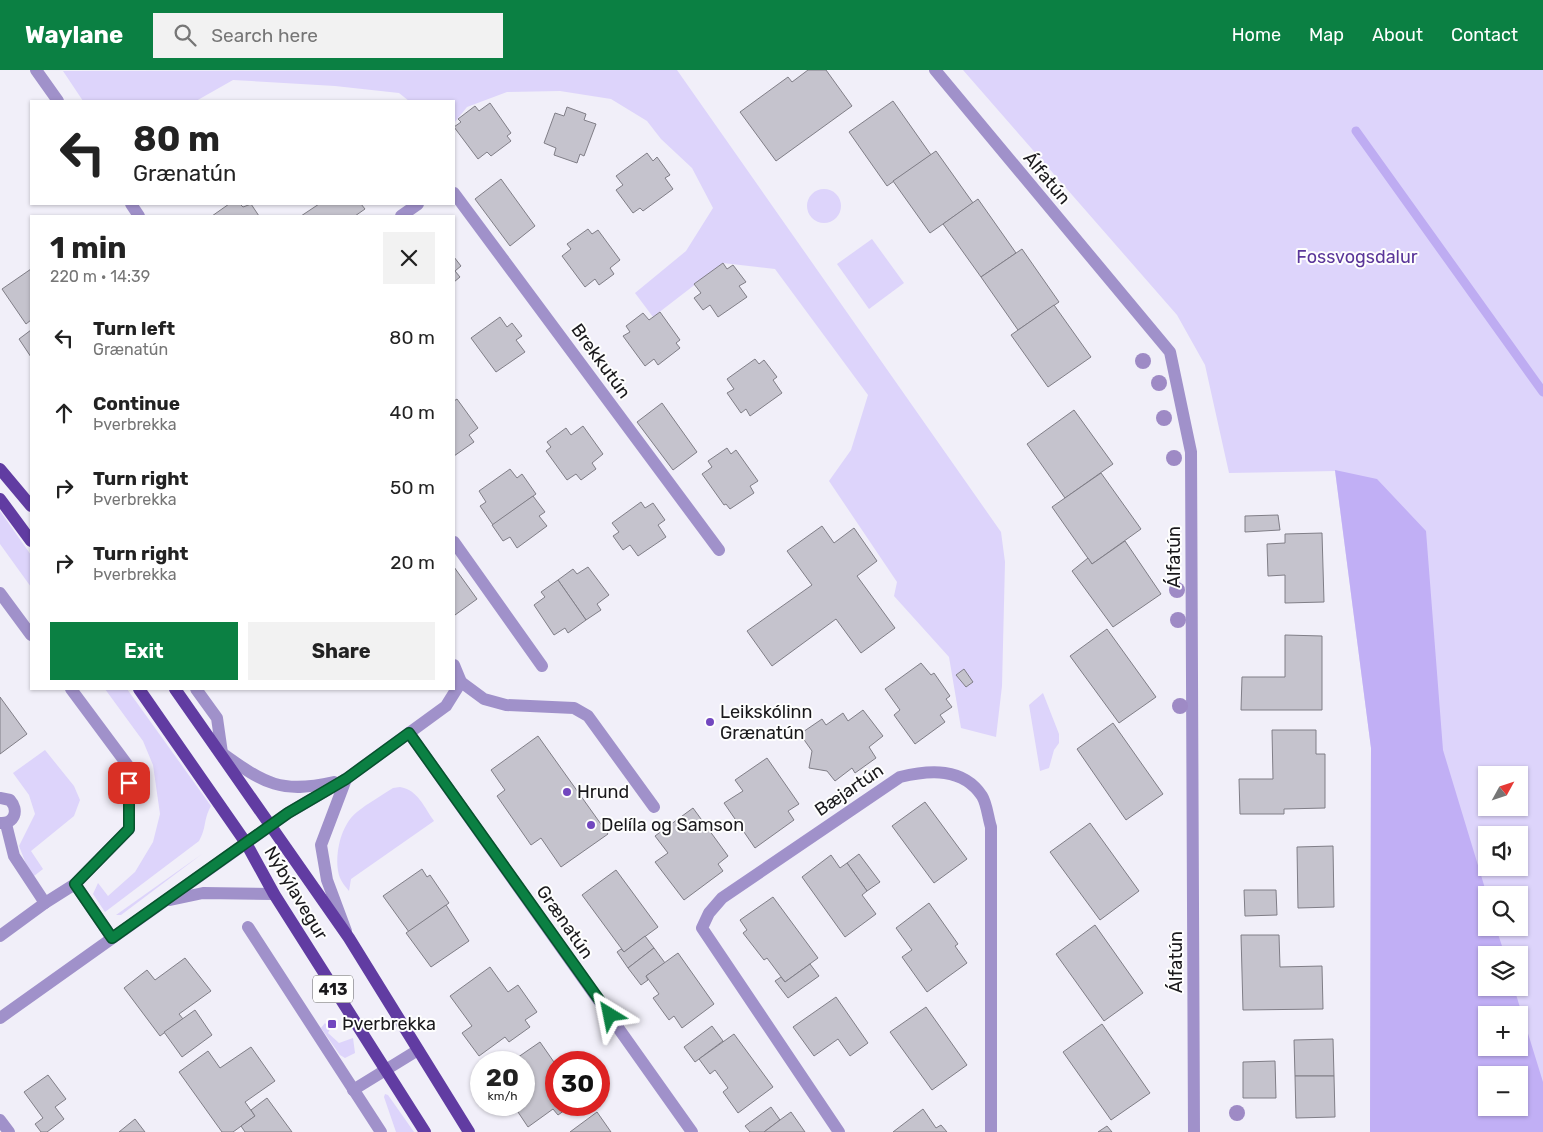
<!DOCTYPE html>
<html lang="en">
<head>
<meta charset="utf-8">
<style>
  :root { --surface:#fff; --page:#f2f2f2; --text:#222; --muted:#767676; --accent:#0b8043 }
  body { margin:0; font-family:Rubik,sans-serif; background:var(--page); color:var(--text); height:100vh; display:flex; flex-direction:column; font-size:19px; white-space:nowrap }
  * { box-sizing:border-box; margin:0 }
  p { font-size:16px; color:var(--muted) }
  .icon { flex:none; width:28px; height:28px; fill:none; stroke:currentColor; stroke-width:2; stroke-linecap:round; stroke-linejoin:round }
  .map { position:relative; flex:1; overflow:hidden }
  .panel { position:absolute; left:30px; top:145px; width:425px; height:475px; display:flex; flex-direction:column; background:var(--surface); border-radius:0px; box-shadow:0 1px 4px #0004 }
  .panel>* { flex:none }
  .guide { position:absolute; left:30px; top:30px; width:425px; height:105px; border-radius:0px; box-shadow:0 1px 4px #0004; background:#fff; color:var(--text); overflow:hidden }
  .needle { width:32px; rotate:50deg }
  .buttons { position:absolute; left:1478px; top:696px; display:grid; gap:10px }
  .buttons a { display:grid; place-items:center; width:50px; height:50px; border-radius:0px; background:var(--surface); box-shadow:0 1px 4px #0004; font-size:25px }
  .speed { position:absolute; left:470px; top:981px; display:flex; gap:10px; font-size:25px; font-weight:700; text-align:center }
  .speed>* { display:grid; place-content:center; width:65px; height:65px; border-radius:50%; background:var(--surface); box-shadow:0 1px 4px #0004; line-height:1 }
  .speed small { font-size:12px; font-weight:400 }
  .speed .limit { border:8px solid #d22; background:#fff; color:#111 }
  .pin { position:absolute; display:grid; place-items:center; width:42px; height:42px; color:#fff; margin:-21px; border-radius:10px; box-shadow:0 2px 8px #0006 }
  .me { position:absolute; width:55px; margin:-28px; rotate:325deg; stroke-linejoin:round; filter:drop-shadow(0 0 4px #0008) }
  .turn { display:flex; align-items:center; gap:18px; height:105px; padding:0 20px; font-size:22px }
  .turn .icon { width:65px; height:65px; stroke-width:2.5 }
  .turn b { display:block; font-size:35px; line-height:42px }
  .round { display:grid; place-items:center; flex:none; width:52px; height:52px; border-radius:0px; background:var(--page) }
  .summary { display:flex; align-items:center; justify-content:space-between; height:85px; padding:0 20px }
  h1 { font-size:30px; font-weight:700; line-height:38px }
  .primary-button { display:flex; gap:10px; margin-top:auto; padding:10px 20px }
  .primary-button a { flex:1; height:58px; border-radius:0px; background:var(--accent); color:#fff; font-size:20px; font-weight:700; line-height:58px; text-align:center }
  .primary-button a+a { background:var(--page); color:var(--text) }
  ul { padding:0; list-style:none }
  li { display:flex; align-items:center; gap:15px; height:75px; padding:0 20px }
  li div { flex:1 }
  li b { display:block; font-size:19px }
  li em { font-style:normal }
  header { display:flex; align-items:center; gap:30px; box-sizing:border-box; height:70px; padding:0 25px; background:var(--accent); color:#fff }
  header strong { font-size:24px }
  nav { display:flex; gap:28px; margin-inline-start:auto; font-size:18px }
  .search { width:350px; height:45px; background:var(--page); display:flex; align-items:center; gap:12px; box-sizing:border-box; padding:0 18px; border-radius:0px; color:var(--muted); font-size:19px }
  .map>svg:first-child { display:block }
</style>
</head>
<body>
<header>
<strong>Waylane</strong>
<div class="search"><svg class="icon" aria-label="search" viewBox="0 0 24 24"><circle cx="10" cy="10" r="6"/><path d="M15 15l6 6"/></svg>Search here</div>
<nav><a>Home</a><a>Map</a><a>About</a><a>Contact</a></nav>
</header>
<div class="map">
<svg width="1543" height="1062" viewBox="0 0 1543 1062">
  <rect width="100%" height="100%" fill="#f1eff9"/>
  <g fill="#ddd4fb" fill-rule="evenodd">
    <path d="M677,0L1001,462L1005,492L1002,616L996,667L961,658L949,587L894,526L897,512L829,411L851,380L868,325L775,199L723,193L653,247L635,223L686,181L713,138L692,98L661,69L647,51L611,29L560,21L507,22L467,37L454,53V31H409L399,23L335,16L233,10L196,31H83L63,1Z"/>
    <path d="M963,0H1543V1062H1370L1371,678L1335,401L1229,403L1205,295L1177,245ZM1486,705H1519V738H1486ZM1486,765H1519V798H1486ZM1486,825H1519V858H1486ZM1486,885H1519V918H1486ZM1486,945H1519V978H1486ZM1486,1005H1519V1038H1486Z"/>
    <circle cx="824" cy="136" r="17"/>
    <path d="M872,169L904,213L869,239L837,194Z"/>
    <path d="M0,441L31,485V517L0,474Z"/>
    <path d="M105,619H127L211,736C203,750 207,757 199,771L105,842L93,824L98,813L108,826L135,802L153,772L160,744L153,695L143,671Z"/>
    <path d="M1043,623L1059,664V673L1054,680L1049,698L1040,701L1029,635Z"/>
    <path d="M45,680L74,716L80,730L74,746L31,781L43,799L34,806L26,794L19,776L35,744L29,725L13,703Z"/>
    <path d="M400,717C418,720 424,737 434,751L351,809L349,821C346,817 342,813 340,808C333,789 340,755 357,742C368,733 381,726 393,718Z"/>
    <path d="M202,784L121,845H116Z"/>
    <path d="M325,953L330,959L328,963L339,973L353,968L355,983L345,988L340,985L321,958Z"/>
    <path d="M385,1024L388,1025L414,1062H396L384,1027Z"/>
  </g>
  <path fill="#c1aff5" fill-rule="evenodd" d="M1335,400L1377,409L1426,461L1443,680L1487,825L1486,858H1496L1505,885H1486V918H1514L1543,1012V1062H1370L1371,678ZM1486,945H1519V978H1486ZM1486,1005H1519V1038H1486Z"/>
  <g fill="none" stroke-linecap="round" stroke-linejoin="round">
    <path stroke="#beacf2" stroke-width="9" d="M1356,61L1543,322"/>
  </g>
  <g fill="#c5c3cd" stroke="#807e87">
    <path d="M808,0H826L852,36L776,91L740,42L788,7L792,12Z"/>
    <path d="M893,31L931,85L887,116L849,62Z"/>
    <path d="M490,33L511,63L507,66L511,71L491,86L487,82L478,89L454,57L461,52L458,49L475,36L479,41Z"/>
    <path d="M567,37L586,44L584,50L596,54L584,86L580,84L577,93L554,85L556,78L544,73L555,43L564,46Z"/>
    <path d="M936,81L973,133L930,163L893,111Z"/>
    <path d="M647,83L653,91L657,87L670,105L665,108L673,119L643,141L640,138L633,143L616,120L623,115L616,106Z"/>
    <path d="M501,109L535,156L510,176L475,129Z"/>
    <path d="M978,129L1016,183L981,207L943,154Z"/>
    <path d="M229,134H240L243,137L251,134L259,146H212Z"/>
    <path d="M319,134H361L365,139L355,146H301Z"/>
    <path d="M588,159L592,164L598,160L620,190L610,198L614,204L599,215L595,209L585,217L562,186L571,179L567,174Z"/>
    <path d="M1022,179L1059,232L1018,260L981,207Z"/>
    <path d="M454,187L461,196L455,201L460,207L454,212Z"/>
    <path d="M723,193L727,199L733,195L746,212L739,216L747,227L718,247L710,235L703,240L694,228L701,223L694,214Z"/>
    <path d="M31,199V250L26,254L2,219Z"/>
    <path d="M1054,235L1091,287L1048,317L1011,265Z"/>
    <path d="M660,242L680,270L676,273L680,278L658,295L654,289L645,296L623,266L630,262L626,256L643,243L649,250Z"/>
    <path d="M500,247L507,257L512,253L522,266L516,270L525,282L496,302L471,268Z"/>
    <path d="M31,260V287L19,269Z"/>
    <path d="M755,289L759,294L764,290L777,307L773,310L782,323L750,346L746,339L741,343L727,323L734,319L727,309Z"/>
    <path d="M457,329L478,358L469,365L474,372L454,386V331Z"/>
    <path d="M662,333L697,382L673,400L637,352Z"/>
    <path d="M1074,340L1113,394L1065,428L1027,374Z"/>
    <path d="M583,356L603,384L592,393L596,399L581,410L576,404L567,410L546,381L551,377L547,372L566,358L571,365Z"/>
    <path d="M727,378L731,384L736,380L758,411L750,416L754,423L730,439L726,434L724,435L702,404L712,397L708,391Z"/>
    <path d="M510,399L517,408L522,404L536,424L493,455L480,436L486,432L479,421Z"/>
    <path d="M1101,403L1141,459L1092,494L1052,437Z"/>
    <path d="M533,426L545,442L539,446L547,456L517,478L510,467L503,471L492,455Z"/>
    <path d="M641,432L645,438L653,433L665,450L658,455L666,467L638,486L630,475L623,480L613,466L619,462L612,453Z"/>
    <path d="M1278,445L1280,460L1245,462V446Z"/>
    <path d="M822,456L834,473L854,458L877,491L857,506L895,558L861,583L836,549L772,596L747,561L812,515L787,481Z"/>
    <path d="M1322,463L1324,532L1285,533V505L1268,506L1267,474L1285,473V464Z"/>
    <path d="M1125,471L1161,524L1113,557L1072,501L1088,488L1092,494Z"/>
    <path d="M454,497L477,529L455,545L454,543Z"/>
    <path d="M588,497L609,525L597,534L601,540L586,550L558,510L573,499L577,504Z"/>
    <path d="M558,510L586,550L568,563L565,558L554,565L534,535L545,527L541,522Z"/>
    <path d="M1107,559L1156,627L1119,653L1070,586Z"/>
    <path d="M1285,565L1322,566V640H1241L1242,607H1285Z"/>
    <path d="M921,593L931,605L934,603L950,626L946,629L952,637L940,645L945,652L915,674L894,645L900,640L885,619Z"/>
    <path d="M964,599L973,612L966,617L956,605Z"/>
    <path d="M0,627L27,664L0,684Z"/>
    <path d="M863,640L883,666L869,677L876,688L855,703L852,698L835,711L827,701L809,698L812,681L800,664L822,649L826,655L843,643L848,651Z"/>
    <path d="M1113,653L1163,724L1126,750L1077,679Z"/>
    <path d="M1272,660H1316V684H1325V738L1284,739V744H1240L1239,709H1273Z"/>
    <path d="M538,666L608,764L561,797L541,768L531,775L497,726L505,720L491,700Z"/>
    <path d="M767,688L799,734L788,741L794,750L755,778L724,733L743,721L735,710Z"/>
    <path d="M925,732L967,789L934,813L892,756Z"/>
    <path d="M693,738L728,786L718,794L723,801L684,830L655,792L668,783L655,766Z"/>
    <path d="M1090,753L1139,821L1100,850L1050,782Z"/>
    <path d="M1333,776L1334,837L1298,838L1297,777Z"/>
    <path d="M859,784L880,812L867,821L847,793Z"/>
    <path d="M831,785L840,798L847,793L867,821L862,825L876,844L845,867L802,807Z"/>
    <path d="M422,799L427,807L430,805L449,833L409,862L383,826Z"/>
    <path d="M616,800L658,857L624,882L582,825Z"/>
    <path d="M1244,820H1276L1277,845L1245,846Z"/>
    <path d="M773,827L818,888L785,912L767,888L764,890L743,863L747,860L740,850Z"/>
    <path d="M929,833L958,874L955,876L967,893L927,922L902,887L912,880L896,858Z"/>
    <path d="M446,835L469,871L431,897L406,863Z"/>
    <path d="M1095,855L1143,923L1104,951L1056,884Z"/>
    <path d="M1241,865H1279L1280,897L1322,896L1323,939L1243,940Z"/>
    <path d="M645,866L654,878L628,898L617,882L621,879L624,882Z"/>
    <path d="M654,878L665,893L646,906L648,910L641,915L628,898Z"/>
    <path d="M678,883L714,934L682,958L674,946L669,950L653,928L659,924L646,906Z"/>
    <path d="M185,888L211,921L179,944L183,949L160,966L124,918L147,900L155,910Z"/>
    <path d="M810,894L819,906L788,928L775,911L781,907L785,912Z"/>
    <path d="M490,897L508,922L518,915L537,942L525,950L530,957L509,972L505,967L479,986L462,963L472,956L450,926Z"/>
    <path d="M836,927L868,973L850,986L838,969L814,986L793,957Z"/>
    <path d="M926,937L967,995L932,1020L890,962Z"/>
    <path d="M195,940L212,965L182,987L164,962Z"/>
    <path d="M1102,954L1150,1023L1111,1050L1063,982Z"/>
    <path d="M712,956L723,971L695,992L684,977Z"/>
    <path d="M734,964L773,1017L738,1043L723,1022L728,1018L715,1000L710,1004L699,989Z"/>
    <path d="M1333,969L1334,1006H1295L1294,970Z"/>
    <path d="M540,972L556,995V1035H572L558,1045L553,1039L528,1057L514,1036L524,1035V992H511Z"/>
    <path d="M251,977L275,1011L245,1032L255,1046L233,1062H222L179,1002L208,981L220,998Z"/>
    <path d="M1275,991L1276,1028H1243V992Z"/>
    <path d="M48,1005L66,1029L55,1037L64,1049L47,1062H41L35,1054L43,1048L24,1022Z"/>
    <path d="M1295,1006H1334L1335,1047L1296,1048Z"/>
    <path d="M267,1028L292,1062H245L241,1056L255,1046L251,1040Z"/>
    <path d="M771,1037L780,1050L764,1062H750L745,1056Z"/>
    <path d="M923,1039L936,1058L941,1055L947,1062H893Z"/>
    <path d="M597,1042L611,1062H570Z"/>
    <path d="M791,1042L805,1062H764L780,1050Z"/>
    <path d="M135,1049L145,1062H119Z"/>
    <path d="M1107,1056L1112,1062H1098Z"/>
  </g>
  <g fill="none" stroke-linecap="round" stroke-linejoin="round">
    <path stroke="#a091ca" stroke-width="12" d="M196,619L217,648L222,683"/>
    <g stroke="#a091ca" stroke-width="12">
      <path d="M36,0L58,31"/>
      <path d="M935,0L1170,282L1191,382L1194,1062"/>
      <path d="M454,123L719,480"/>
      <path d="M131,134L139,146"/>
      <path d="M401,146L418,134"/>
      <path d="M454,472L542,596"/>
      <path d="M0,523L31,565"/>
      <path d="M454,595L461,612"/>
      <path d="M461,612L484,629L506,635L574,638L588,646L654,737"/>
      <path d="M409,663L692,1062"/>
      <path d="M222,683C265,714 281,724 334,712"/>
      <path d="M346,709L321,775L327,810L346,861"/>
      <path d="M0,728L10,730C19,740 15,754 0,753"/>
      <path d="M6,754L14,786L45,833"/>
      <path d="M246,773L288,743L346,709L446,636L461,612"/>
      <path d="M75,814L112,868"/>
      <path d="M248,857L381,1062"/>
      <path d="M0,866L45,833L75,814L129,759V697L71,619"/>
      <path d="M353,1020L418,980"/>
      <path d="M0,1050L9,1062"/>
      <path d="M839,1062L702,858L709,843L722,828L900,707C929,700 963,697 982,726C987,734 988,748 991,757V1062"/>
    </g>
    <g stroke="#a091ca" stroke-width="12">
      <path d="M170,830L203,823L274,824"/>
      <path d="M0,948L246,773"/>
    </g>
    <g stroke="#613ca2" stroke-width="12">
      <path d="M0,399L31,436"/>
      <path d="M0,429L31,471"/>
      <path d="M139,619L246,773L274,824L425,1062"/>
      <path d="M175,619L349,868L469,1062"/>
    </g>
  </g>
  <g fill="#9e8ac5">
    <circle cx="1143" cy="291" r="8"/>
    <circle cx="1159" cy="313" r="8"/>
    <circle cx="1164" cy="348" r="8"/>
    <circle cx="1174" cy="388" r="8"/>
    <circle cx="1177" cy="520" r="8"/>
    <circle cx="1178" cy="550" r="8"/>
    <circle cx="1180" cy="636" r="8"/>
    <circle cx="1237" cy="1043" r="8"/>
  </g>
  <g fill="none" stroke-linecap="round" stroke-linejoin="round">
    <defs>
      <path id="route" d="M129,713V759L75,814L112,868L288,743L346,709L409,663L610,945"/>
    </defs>
    <use href="#route" stroke="#07532c" stroke-width="12"/>
    <use href="#route" stroke="#0b8043" stroke-width="9"/>
  </g>
  <g fill="#7247bf" stroke="#fefefe" stroke-width="2">
    <circle cx="710" cy="652" r="5"/>
    <circle cx="567" cy="722" r="5"/>
    <circle cx="591" cy="755" r="5"/>
    <rect x="327" y="949" width="10" height="10" rx="2.5"/>
  </g>
  <g text-anchor="middle" stroke-width="4" stroke-linejoin="round" paint-order="stroke">
    <rect fill="#fefefe" stroke="#5e5e60" stroke-width="1" x="313" y="905.5" width="40" height="27" rx="4"/>
    <g font-size="16" font-weight="bold" fill="#1a191c">
      <text x="333" y="925">413</text>
    </g>
    <g font-size="18" fill="#1a191c" stroke="#fefefe">
      <text transform="translate(1047 108) rotate(50)" y="6">Álfatún</text>
      <text transform="translate(601 291) rotate(54)" y="6">Brekkutún</text>
      <text transform="translate(1174 487) rotate(-90)" y="6">Álfatún</text>
      <text transform="translate(849 720) rotate(-34)" y="6">Bæjartún</text>
      <text transform="translate(296 823) rotate(59)" y="6">Nýbýlavegur</text>
      <text transform="translate(565 852) rotate(55)" y="6">Grænatún</text>
      <text transform="translate(1176 892) rotate(-90)" y="6">Álfatún</text>
    </g>
    <g font-size="18" fill="#5b379a" stroke="#fefefe">
      <text x="1357" y="193">Fossvogsdalur</text>
    </g>
    <g font-size="18" fill="#1a191c" stroke="#fefefe" text-anchor="start">
      <text x="720" y="648">Leikskólinn<tspan x="720" dy="21">Grænatún</tspan></text>
      <text x="577" y="728">Hrund</text>
      <text x="601" y="761">Delíla og Samson</text>
      <text x="342" y="960">Þverbrekka</text>
    </g>
  </g>
</svg>
<div class="buttons">
<a><svg class="needle" viewBox="-14 -14 28 28"><path d="M0-13l5 13h-10z" fill="#e53935"/><path d="M0 13l5-13h-10z" fill="#767676"/></svg></a>
<a><svg class="icon" aria-label="sound" viewBox="0 0 24 24"><path d="M4 9h4l5-4v14l-5-4H4zM17 9q2 3 0 6"/></svg></a>
<a><svg class="icon" aria-label="search" viewBox="0 0 24 24"><circle cx="10" cy="10" r="6"/><path d="M15 15l6 6"/></svg></a>
<a><svg class="icon" aria-label="layers" viewBox="0 0 24 24"><path d="M12 4l9 5-9 5-9-5zM3 14l9 5 9-5"/></svg></a>
<a>+</a>
<a>−</a>
</div>
<div class="speed"><div>20<small>km/h</small></div><div class="limit">30</div></div>
<div class="pin" style="left:129px;top:713px;background:#d93025"><svg class="icon" aria-label="arrive" viewBox="0 0 24 24"><path d="M6 21V4h12l-3 4 3 4H6"/></svg></div>
<svg class="me" style="left:610px;top:945px" viewBox="-20 -20 40 40"><path d="M0-17L14 15 0 8-14 15z" fill="#0b8043" stroke="#fff" stroke-width="4"/></svg>
<div class="guide">
<div class="turn"><svg class="icon" aria-label="left" viewBox="0 0 24 24"><path d="M17 20v-9H6M10 6l-5 5 5 5"/></svg><div><b>80 m</b>Grænatún</div></div>
</div>
<section class="panel">
<div class="summary"><div><h1>1 min</h1><p>220 m · 14:39</p></div><a class="round"><svg class="icon" aria-label="close" viewBox="0 0 24 24"><path d="M6 6l12 12M18 6L6 18"/></svg></a></div>
<ul>
<li><svg class="icon" aria-label="left" viewBox="0 0 24 24"><path d="M17 20v-9H6M10 6l-5 5 5 5"/></svg><div><b>Turn left</b><p>Grænatún</p></div><em>80 m</em></li>
<li><svg class="icon" aria-label="ahead" viewBox="0 0 24 24"><path d="M12 20V5M6 11l6-6 6 6"/></svg><div><b>Continue</b><p>Þverbrekka</p></div><em>40 m</em></li>
<li><svg class="icon" aria-label="right" viewBox="0 0 24 24"><path d="M7 20v-9h11M14 6l5 5-5 5"/></svg><div><b>Turn right</b><p>Þverbrekka</p></div><em>50 m</em></li>
<li><svg class="icon" aria-label="right" viewBox="0 0 24 24"><path d="M7 20v-9h11M14 6l5 5-5 5"/></svg><div><b>Turn right</b><p>Þverbrekka</p></div><em>20 m</em></li>
</ul>
<div class="primary-button"><a>Exit</a><a>Share</a></div>
</section>
</div>
</body>
</html>
